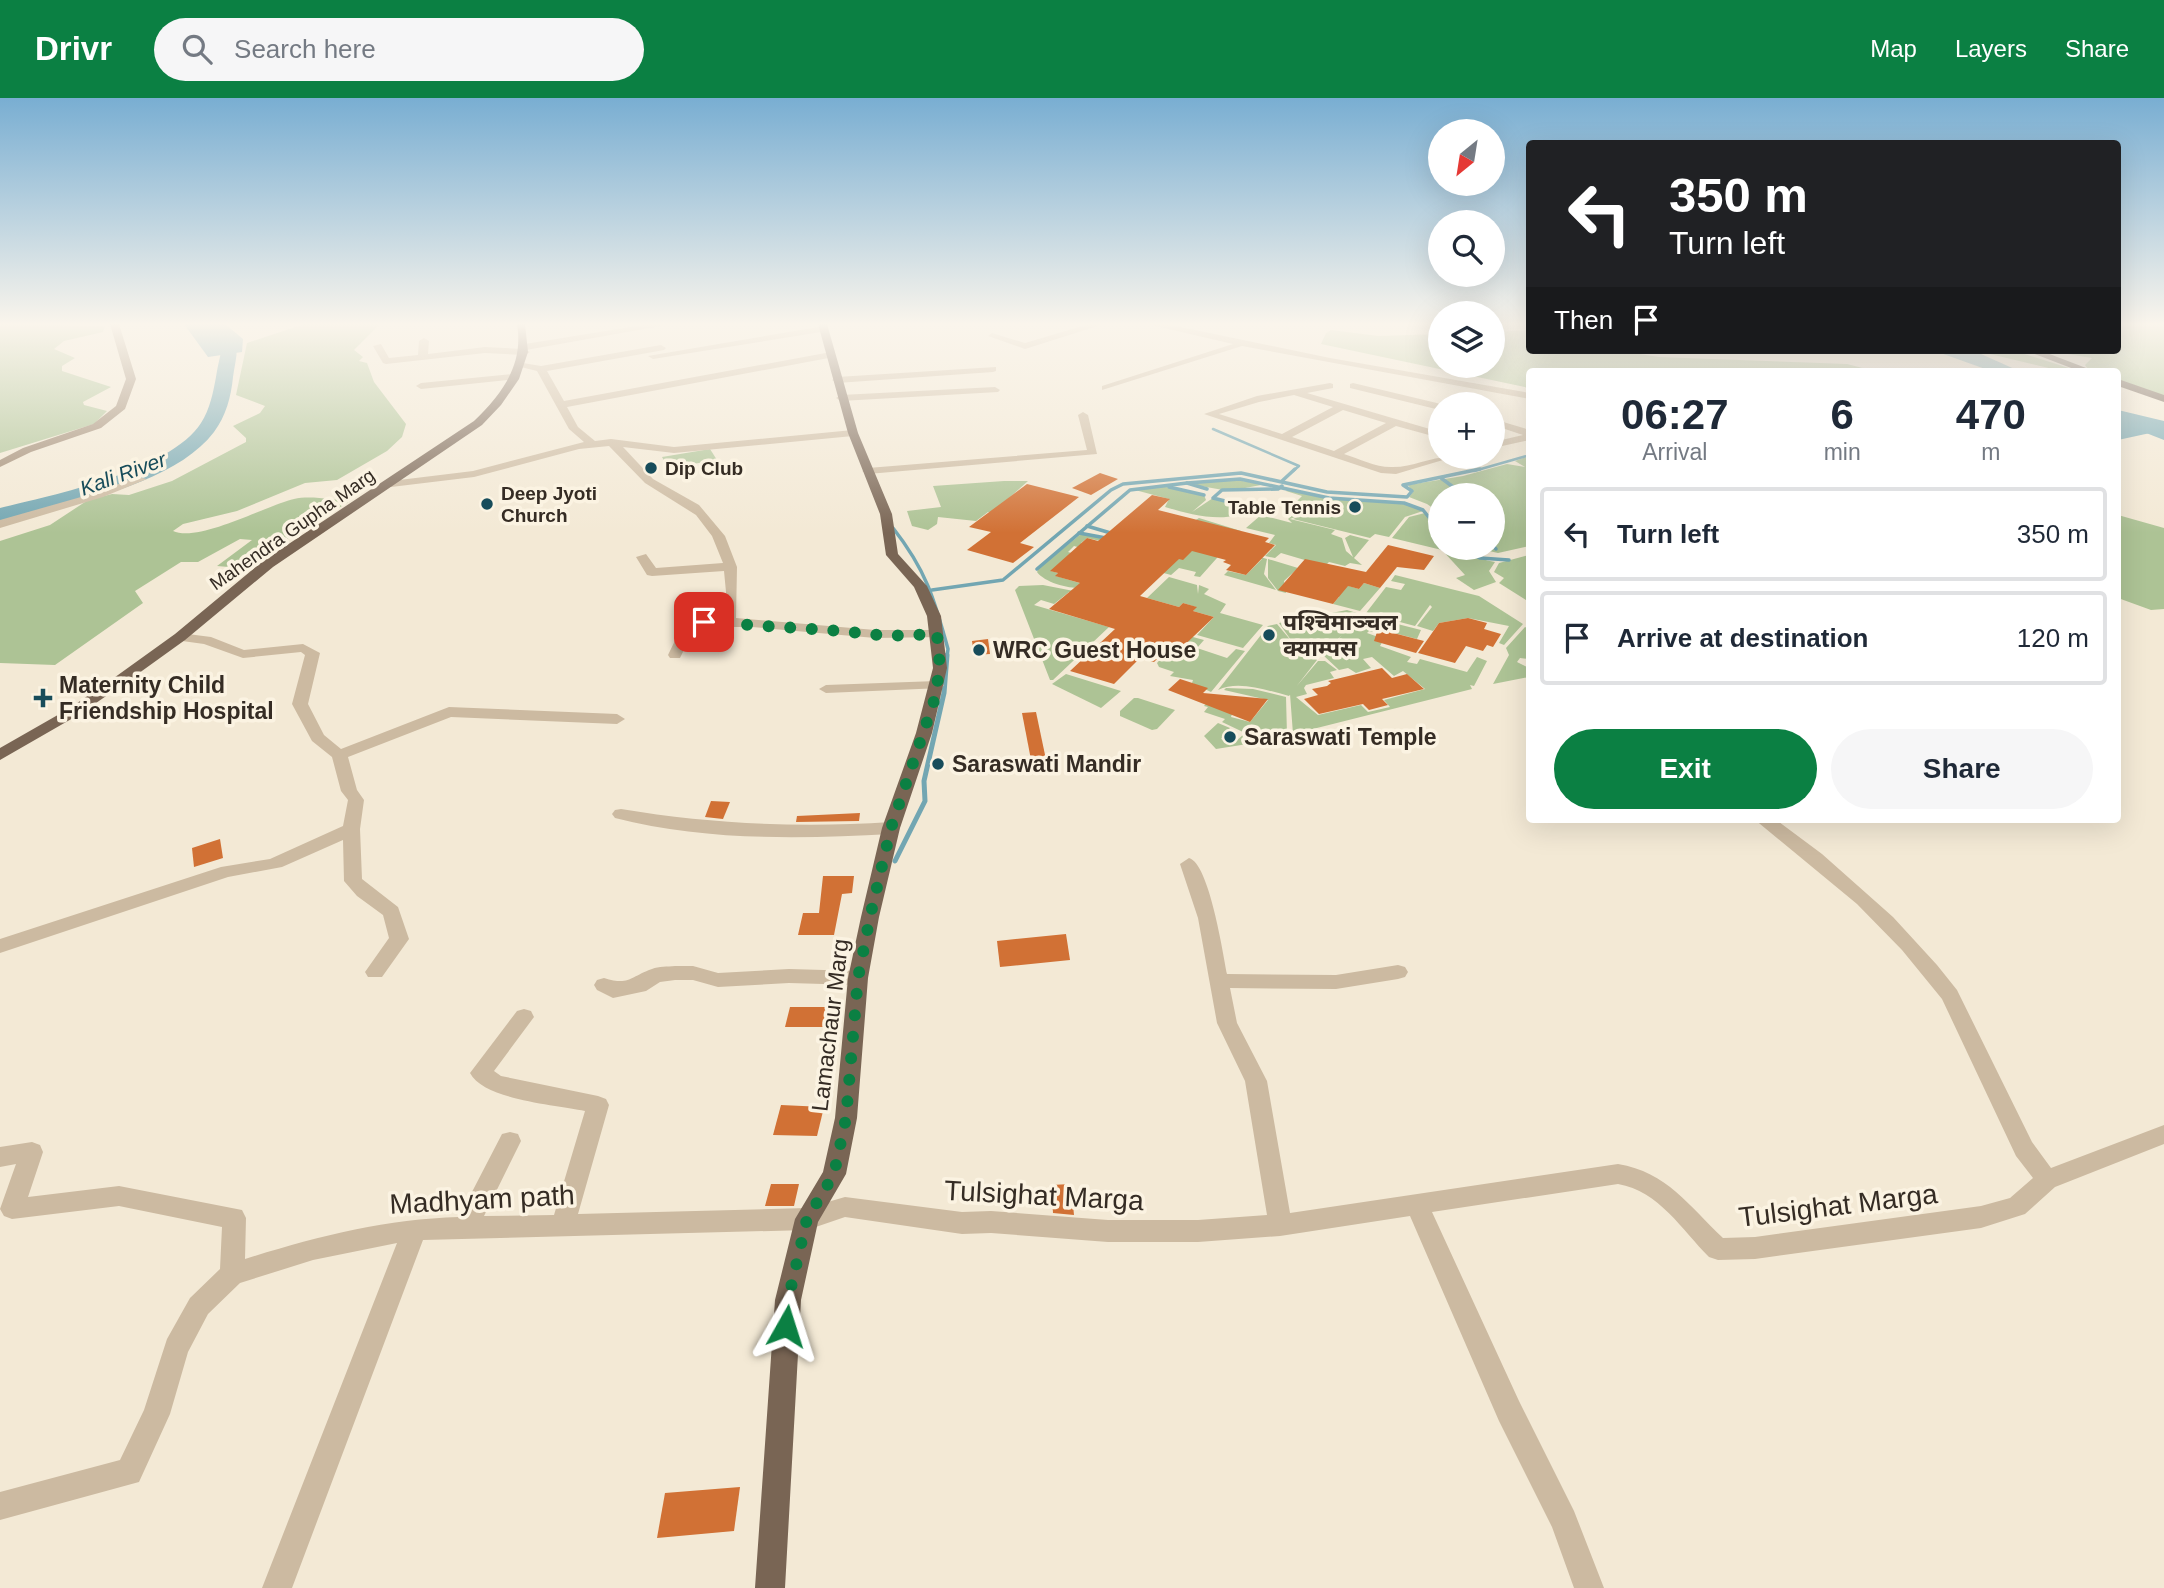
<!DOCTYPE html>
<html lang="en">
<head>
<meta charset="utf-8">
<style>
  :root { --surface:#fff; --page:#f6f6f7; --text:#1f2937; --muted:#747a83; --line:#e0e1e3; --accent:#0b8043 }
  body { margin:0; font-family:Helvetica,"Noto Sans Devanagari",sans-serif; background:var(--page); color:var(--text); height:100vh; display:flex; flex-direction:column; font-size:26px; white-space:nowrap }
  * { box-sizing:border-box; margin:0 }
  p { font-size:23px; color:var(--muted) }
  .icon { flex:none; width:38px; height:38px; fill:none; stroke:currentColor; stroke-width:2; stroke-linecap:round; stroke-linejoin:round }
  .map { position:relative; flex:1; overflow:hidden }
  .panel { position:absolute; left:1526px; top:270px; width:595px; height:455px; display:flex; flex-direction:column; background:var(--surface); border-radius:7px; box-shadow:0 7px 28px #0002 }
  .panel>* { flex:none }
  .hud { position:absolute; left:1526px; top:42px; width:595px; height:214px; border-radius:7px; box-shadow:0 7px 28px #0002; background:#202124; color:#fff; overflow:hidden }
  .needle { width:46px; rotate:210deg }
  .buttons { position:absolute; left:1428px; top:21px; display:grid; gap:14px }
  .buttons a { display:grid; place-items:center; width:77px; height:77px; border-radius:50%; background:var(--surface); box-shadow:0 7px 28px #0002; font-size:35px }
  .pin { position:absolute; display:grid; place-items:center; width:60px; height:60px; color:#fff; margin:-30px; border-radius:14px; box-shadow:0 4px 10px #0006 }
  .me { position:absolute; width:77px; margin:-38px; rotate:6deg; stroke-linejoin:round; filter:drop-shadow(0 0 5px #0008) }
  .turn { display:flex; align-items:center; gap:24px; height:147px; padding:0 28px; font-size:32px }
  .turn .icon { width:91px; height:91px; stroke-width:2.5 }
  .turn b { display:block; font-size:49px; line-height:60px }
  .then { display:flex; align-items:center; height:66px; padding:0 28px; background:#0003; gap:14px; font-size:26px }
  .eta { display:flex; justify-content:space-evenly; align-items:center; height:119px; text-align:center }
  .eta b { font-size:42px; font-weight:700; line-height:49px }
  .cta { display:flex; gap:14px; margin-top:auto; padding:14px 28px }
  .cta a { flex:1; height:80px; border-radius:42px; background:var(--accent); color:#fff; font-size:28px; font-weight:700; line-height:80px; text-align:center }
  .cta a+a { background:var(--page); color:var(--text) }
  ul { padding:0; list-style:none }
  li { display:flex; align-items:center; gap:21px; height:94px; margin:0 14px 10px; padding:0 14px; border:4px solid var(--line); border-radius:7px }
  li div { flex:1 }
  li b { display:block; font-size:26px }
  li em { font-style:normal }
  header { display:flex; align-items:center; gap:42px; box-sizing:border-box; height:98px; padding:0 35px; background:var(--accent); color:#fff }
  header strong { font-size:33px }
  nav { display:flex; gap:38px; margin-inline-start:auto; font-size:24px }
  .search { width:490px; height:63px; background:var(--page); display:flex; align-items:center; gap:18px; box-sizing:border-box; padding:0 24px; border-radius:38px; color:var(--muted); font-size:26px }
  .map>svg:first-child { display:block }
</style>
</head>
<body>
<header>
<strong>Drivr</strong>
<div class="search"><svg class="icon" aria-label="search" viewBox="0 0 24 24"><circle cx="10" cy="10" r="6"/><path d="M15 15l6 6"/></svg>Search here</div>
<nav><a>Map</a><a>Layers</a><a>Share</a></nav>
</header>
<div class="map">
<svg width="2164" height="1490" viewBox="0 0 2164 1490">
  <rect width="100%" height="100%" fill="#f3e9d5"/>
  <g fill="#adc395">
    <path d="M0,226L105,228L103,234L64,243L54,251L75,260L62,268V273L111,289L83,304L84,307L107,313L94,326L0,355Z"/>
    <path d="M304,226H380L354,252L363,259L359,263L367,265L374,284L406,326L402,339L387,353L337,382L305,385L237,413L183,426L173,433C199,445 267,407 294,401C310,397 333,402 350,403L241,470L217,468L252,442L240,441L198,464H181L135,493L143,505L55,567L0,565V443L50,427L88,402L112,396L129,397L172,383L246,344V340L233,328L260,315L265,308L236,297L247,245Z"/>
    <path d="M2118,226H2164V300L2118,282V273L2087,270L2085,267L2092,260L2043,252H2118Z"/>
    <path d="M1331,232L1379,238L1440,236V268H1493V234L1529,232L1530,252H1614L1659,259L1847,266L1874,273H1530L1529,290L1321,246L1326,235Z"/>
    <path d="M1973,252H2012L2078,273H2061Z"/>
    <path d="M710,351L717,362L668,370L662,359Z"/>
    <path d="M1529,358V448L1498,455L1476,450H1493V397H1440V415L1427,406L1409,399L1413,394L1408,387L1463,378L1507,366L1525,369L1515,363Z"/>
    <path d="M1230,381L1280,389L1261,387L1229,393L1189,386Z"/>
    <path d="M1004,383H1028L992,415L988,414L976,423L938,419L937,426L928,432L912,428L907,413L941,409L933,388Z"/>
    <path d="M1162,388L1204,397L1206,402L1192,414L1213,400L1253,411C1226,427 1189,416 1165,409L1169,401L1135,392Z"/>
    <path d="M1288,391L1329,400L1402,405L1423,413L1405,419L1389,439L1375,436L1370,440L1293,421L1310,413L1290,421L1335,432L1331,436L1342,440L1346,453L1353,459L1345,440L1350,437L1369,442L1354,460L1362,467L1350,465L1345,468L1329,464L1325,468L1281,455L1275,460L1265,458L1276,447L1269,445L1275,437L1246,430L1261,417L1292,425L1288,421L1302,408L1296,404L1302,398L1286,393Z"/>
    <path d="M1425,415L1440,436V450C1460,450 1474,461 1495,464L1489,473L1496,484L1474,492L1456,480L1465,477L1442,452L1392,440L1409,419Z"/>
    <path d="M2118,417L2164,430V511L2151,512L2118,500Z"/>
    <path d="M1199,420L1241,433L1200,479L1194,478L1196,474L1179,470L1171,477L1126,465Z"/>
    <path d="M1081,436L1108,441L1109,445L1087,440L1081,445V450L1074,448L1068,454L1075,456L1051,473L1058,475L1056,478L1093,489C1078,493 1047,487 1037,474L1039,470Z"/>
    <path d="M1529,457H1530L1529,504L1499,485L1504,480L1494,474L1499,465Z"/>
    <path d="M1257,458L1267,461L1264,476L1276,492L1224,477L1228,473L1246,477L1262,461Z"/>
    <path d="M1268,461L1298,470L1284,483L1286,495L1278,493L1268,480Z"/>
    <path d="M1395,477L1479,498L1523,526L1504,547L1499,545L1509,528L1468,520L1439,525L1433,533L1417,528L1432,509L1430,507L1415,528L1366,515L1386,489L1401,492L1405,486L1391,483Z"/>
    <path d="M1169,479L1197,487L1198,496L1199,487L1209,491L1204,496L1226,506L1220,515L1263,527L1243,550L1197,537L1214,519L1193,513L1196,509L1183,505L1179,509L1147,500Z"/>
    <path d="M1322,480L1359,491L1364,485L1380,490L1360,513L1333,506L1339,499Z"/>
    <path d="M1043,487L1089,496L1086,498L1069,494L1054,506L1041,502L1034,507L1109,529L1053,582H1050L1015,492L1019,488Z"/>
    <path d="M1347,512L1360,516L1347,533L1362,517L1421,532L1417,541L1390,534L1387,538L1369,533L1367,535L1384,541L1380,548L1411,559L1407,564L1417,566L1420,561L1467,574L1477,559L1487,563L1474,588L1470,587L1472,591L1293,636L1290,596L1318,563H1325L1337,572L1330,574L1334,580L1306,587L1304,590L1307,596L1296,599L1318,617L1361,607L1368,614L1390,609L1384,602L1425,591L1403,573L1394,578L1372,559L1363,561L1371,570L1356,575L1348,570L1339,572L1323,557L1342,537L1322,556L1314,558L1317,562L1289,598C1266,592 1238,582 1218,592L1268,528L1277,526L1293,545L1279,525Z"/>
    <path d="M1525,529L1529,531V561L1520,560L1517,564L1529,570V579L1493,586L1509,557L1506,550Z"/>
    <path d="M1167,532L1204,542L1197,550L1227,560L1236,551L1245,553L1211,594L1192,585L1193,582L1170,578L1174,574L1159,569L1157,565L1165,556Z"/>
    <path d="M1066,576L1121,593L1101,610L1052,586Z"/>
    <path d="M1226,590L1253,591L1286,599L1287,637L1262,643L1222,624L1225,621L1204,614L1208,609L1204,608L1209,602L1232,616L1231,619L1250,624L1268,602L1224,592Z"/>
    <path d="M1134,600H1138L1175,612L1157,631L1152,632L1120,618V613Z"/>
    <path d="M1218,625L1230,630L1221,641L1234,645L1245,635L1260,644L1216,651L1204,638Z"/>
  </g>
  <g fill="#72a6b2">
    <path d="M184,226H225L243,241L242,254L208,259Z"/>
    <path d="M1932,252H1972L2019,273H1991Z"/>
    <path d="M2118,312L2164,323V332L2118,342Z"/>
  </g>
  <g fill="none" stroke-linecap="round" stroke-linejoin="round">
    <g stroke="#72a6b2" stroke-width="2.5">
      <path d="M1213,331L1299,368L1293,373"/>
      <path d="M1474,373L1530,357"/>
    </g>
    <g stroke="#72a6b2" stroke-width="3.5">
      <path d="M1441,380L1464,397"/>
      <path d="M1282,383L1295,371"/>
      <path d="M1169,389L1204,397"/>
      <path d="M1207,391L1187,385L1240,381L1329,400L1404,405L1423,412L1440,433"/>
      <path d="M1245,408L1213,400L1222,392L1278,391L1282,388"/>
      <path d="M1087,428L1114,436"/>
      <path d="M893,430C926,472 934,500 948,551L947,559"/>
      <path d="M1079,435L1106,440"/>
      <path d="M1493,448L1496,451"/>
      <path d="M1459,450L1480,460L1509,462"/>
      <path d="M1037,471L1130,392L1187,385"/>
      <path d="M932,492L1003,482L1111,392L1123,386L1241,375L1327,394L1407,399L1412,393L1403,387L1480,371"/>
    </g>
    <path stroke="#72a6b2" stroke-width="5" d="M895,763L925,703L924,683L944,595L947,557"/>
    <g fill="#72a6b2" fill-rule="evenodd">
      <path d="M205,226H224C243,242 236,257 233,279C231,299 226,318 214,334C173,388 63,408 0,423V410C53,397 170,373 201,325C210,311 213,295 216,279C221,246 228,252 205,226Z"/>
      <path d="M2118,312L2164,329V342L2118,324Z"/>
    </g>
  </g>
  <g fill="#d17135">
    <path d="M1100,375L1118,381L1091,397L1072,390Z"/>
    <path d="M1027,386L1079,399L1020,445L1034,449L1013,465L967,452L991,434L969,429Z"/>
    <path d="M1152,397L1170,401L1158,412L1269,440L1265,444L1275,447L1246,477L1226,472L1231,467L1223,464L1226,462L1192,453L1183,462L1179,461L1140,498L1179,509L1183,505L1197,509L1193,513L1214,519L1173,558L1163,555L1154,564L1140,560L1114,586L1070,573L1115,531L1049,511L1080,485L1055,478L1058,475L1050,473L1087,440L1098,443Z"/>
    <path d="M1388,447L1434,458L1424,472L1397,469L1380,490L1364,485L1359,491L1348,488L1333,506L1278,492L1305,461L1366,474Z"/>
    <path d="M1468,520L1487,525L1484,531L1501,536L1493,549L1487,547L1483,553L1466,548L1455,565L1418,555L1439,525Z"/>
    <path d="M1378,531L1424,543L1416,555L1374,543Z"/>
    <path d="M988,541L990,556L974,557L972,543Z"/>
    <path d="M1382,570L1392,580L1407,576L1424,591L1382,601L1388,607L1369,612L1363,606L1319,616L1304,601L1318,597L1312,591L1327,588L1331,585L1328,583Z"/>
    <path d="M1180,581L1208,590L1203,595L1268,601L1250,624L1168,592Z"/>
    <path d="M1036,614L1048,671L1033,672L1022,615Z"/>
    <path d="M711,703L730,704L723,721L705,719Z"/>
    <path d="M860,715L859,723L796,724L797,718Z"/>
    <path d="M220,741L223,760L194,769L192,750Z"/>
    <path d="M823,778H854L852,795L842,796L834,837H798L803,815H819Z"/>
    <path d="M1066,836L1070,862L1000,869L997,843Z"/>
    <path d="M790,909H835L831,929H785Z"/>
    <path d="M781,1007L824,1009L817,1038L773,1037Z"/>
    <path d="M771,1086H799L794,1108H765Z"/>
    <path d="M1071,1086L1074,1117L1053,1115L1051,1087Z"/>
    <path d="M740,1389L734,1433L657,1440L665,1395Z"/>
  </g>
  <g fill="none" stroke-linecap="round" stroke-linejoin="round">
    <g fill="#ccbaa1" fill-rule="evenodd">
      <path d="M649,226H672L526,252L530,254L525,257L485,255L386,266L383,265L373,248L381,246L389,260L418,257L419,243L424,240L429,243L428,256L485,249L522,251L520,249L525,246Z"/>
      <path d="M1089,226H1104L1025,251L988,238L992,235L1025,245Z"/>
      <path d="M1147,226H1166L1330,260L1530,295V301L1242,248L1102,292V288L1233,246Z"/>
      <path d="M824,228L827,233L653,261L648,258Z"/>
      <path d="M661,247L666,250L664,252L547,273L564,303L831,254L834,255V259L567,309L578,329L595,343L611,341L674,349L853,332L858,335L853,338L674,355L623,349L653,381L699,407L725,438L737,469L736,520L875,532H937L942,533V539L875,540L752,529H695L680,560H670L668,557L685,522L723,520L726,494L724,473L652,478L647,477L636,459L646,456L656,470L723,465L712,438L696,417L645,385L609,348L579,351L474,379L391,389L385,386L391,383L473,373L584,344L569,331L537,273L517,268V264L541,268Z"/>
      <path d="M996,269V273L993,274L837,285L832,282L837,279Z"/>
      <path d="M513,276L516,277V281L421,291L416,288L421,285Z"/>
      <path d="M1330,285L1333,286V290L1307,295L1440,334V340L1396,328L1344,356C1360,361 1377,370 1393,369C1414,369 1431,358 1453,359L1396,376L1381,375L1204,316L1257,298ZM1294,297L1333,309L1282,336L1219,316L1259,304ZM1343,312L1386,325L1334,353L1292,339Z"/>
      <path d="M1353,285L1441,306L1440,312L1350,290V286Z"/>
      <path d="M995,289L1000,292L998,294L841,303L836,300L841,297Z"/>
      <path d="M1083,314L1088,317L1097,356L868,376L862,373L868,370L1087,352L1078,317Z"/>
      <path d="M1493,321L1530,332V342L1493,350V344L1523,337L1493,327Z"/>
      <path d="M137,379L147,381L103,399L0,430V422L95,395Z"/>
      <path d="M180,535L211,539L244,552L303,546L320,555L308,606L324,637L341,651L449,609L617,616L625,621L617,626L451,619L348,659L357,692L364,702L360,731L362,781L398,809L409,841L382,879H368L365,874L389,840L383,817L357,798L344,783L343,742L282,769L228,779L0,855V841L221,769L270,761L343,728L348,702L341,693L332,659L312,643L292,606L305,557L301,554L243,560L204,546L175,542V536Z"/>
      <path d="M937,583L944,587L942,590L826,595L819,591L826,587Z"/>
      <path d="M621,711C711,726 800,730 891,724L900,730L891,736C801,741 703,743 615,720L612,716L615,712Z"/>
      <path d="M1754,721H1775L1822,756L1893,819L1937,867L1957,892L2032,1044L2051,1070L2164,1027V1046L2055,1089L2025,1116L1981,1130L1755,1161L1718,1162L1709,1159C1682,1132 1659,1093 1618,1086L1432,1114L1519,1303L1574,1413L1604,1490H1574L1552,1429L1499,1323L1410,1118L1280,1138L1198,1144H1108L991,1135L962,1136L845,1119L807,1132L423,1142L292,1490H262L397,1145L313,1162L240,1185L208,1216L188,1254L170,1316L139,1384L0,1422V1394L120,1362L144,1312L167,1241L190,1200L220,1171L222,1129L119,1108L12,1121L4,1118L0,1111L16,1066L0,1069V1049L32,1044L40,1047L43,1054L28,1099L119,1088L242,1112L246,1120L245,1161C315,1139 385,1121 459,1119L502,1036L510,1034L518,1036L521,1043L484,1118L554,1117L585,1013C556,1007 484,1002 470,975L517,913L524,911L531,913L534,919L494,973L501,978L598,998L606,1001L609,1007L578,1116L807,1110L845,1099L962,1114L991,1113L1108,1122H1198L1267,1117L1245,983L1217,925L1198,820L1180,766L1189,760C1209,765 1223,855 1227,876L1336,877L1398,867L1405,869L1408,874L1405,879L1398,881L1336,891L1230,890L1237,925L1267,983L1290,1115L1618,1066C1667,1074 1689,1108 1723,1140L1755,1139L1981,1108L2010,1100L2033,1080L2016,1058L1942,901L1902,852L1857,806Z"/>
      <path d="M675,868H693L718,875L789,871L858,873L865,875L868,880L865,885L858,887L789,885L718,889L693,882H675L660,884L646,893L613,900L597,892L594,887L597,882L604,880C630,888 629,879 652,871C659,868 667,869 675,868Z"/>
    </g>
    <path fill="#9f8972" fill-rule="evenodd" d="M110,226H119L136,281L125,311L101,330L31,354L0,369V362L23,350L93,326L116,308L126,281Z"/>
    <g fill="#796554" fill-rule="evenodd">
      <path d="M517,226H525L528,254L519,281L501,307L482,327L273,469L185,542L128,583L80,616L0,662V650L70,610L118,577L175,536L263,463L474,323C502,296 524,267 517,226Z"/>
      <path d="M818,226H827L858,335L892,416L898,456L927,488L941,518L947,570L932,635L900,730L879,819L868,880L857,1020L846,1076L818,1124L801,1202L785,1490H755L775,1202L795,1121L823,1074L835,1020L848,880L861,819L882,730L916,635L933,570L927,518L914,489L886,457L880,416L848,335Z"/>
    </g>
    <g fill="#685648" fill-rule="evenodd">
      <path d="M2024,252H2039L2094,273H2079Z"/>
      <path d="M2118,281L2164,297V304L2118,288Z"/>
    </g>
  </g>
  <linearGradient id="sky" x2="0" y2="1"><stop stop-color="#79aed2"/><stop offset="0.52" stop-color="#faf5ec"/><stop offset="1" stop-color="#faf5ec" stop-opacity="0"/></linearGradient>
  <rect width="2164" height="435" fill="url(#sky)"/>
  <g fill="none" stroke-linecap="round" stroke-linejoin="round">
    <path stroke="#0b8043" stroke-width="12" stroke-dasharray="0 21.6" d="M704,524L842,533L888,538L937,536L940,570L934,603L891,730L870,819L858,880L846,1020L834,1076L807,1121L788,1202L786,1228"/>
  </g>
  <g fill="#174c5a" stroke="#fbf3e2" stroke-width="2.5">
    <circle cx="651" cy="370" r="7"/>
    <circle cx="487" cy="406" r="7"/>
    <circle cx="1355" cy="409" r="7"/>
    <circle cx="1269" cy="537" r="7"/>
    <circle cx="979" cy="552" r="7"/>
    <path d="M39.5 589.5h7v7h7v7h-7v7h-7v-7h-7v-7h7z"/>
    <circle cx="1230" cy="639" r="7"/>
    <circle cx="938" cy="666" r="7"/>
  </g>
  <g text-anchor="middle" stroke-width="7" stroke-linejoin="round" paint-order="stroke">
    <g font-size="19" font-weight="bold" fill="#352c24" stroke="#fbf3e2" text-anchor="start">
      <text x="665" y="377">Dip Club</text>
      <text x="501" y="402">Deep Jyoti<tspan x="501" dy="22">Church</tspan></text>
      <text x="1341" y="416" text-anchor="end">Table Tennis</text>
    </g>
    <g font-size="19" fill="#352c24" stroke="#fbf3e2">
      <text transform="translate(292 431) rotate(-35)" y="7">Mahendra Gupha Marg</text>
    </g>
    <g font-size="21" font-style="italic" fill="#174c5a" stroke="#fbf3e2">
      <text transform="translate(123 376) rotate(-20)" y="7">Kali River</text>
    </g>
    <g font-size="23" font-weight="bold" fill="#352c24" stroke="#fbf3e2" text-anchor="start">
      <text x="1283" y="532">पश्‍चिमाञ्‍चल<tspan x="1283" dy="26">क्याम्पस</tspan></text>
      <text x="993" y="560">WRC Guest House</text>
      <text x="59" y="595">Maternity Child<tspan x="59" dy="26">Friendship Hospital</tspan></text>
      <text x="1244" y="647">Saraswati Temple</text>
      <text x="952" y="674">Saraswati Mandir</text>
    </g>
    <g font-size="23" fill="#352c24" stroke="#fbf3e2">
      <text transform="translate(830 927) rotate(-83)" y="8">Lamachaur Marg</text>
    </g>
    <g font-size="28" fill="#352c24" stroke="#fbf3e2">
      <text transform="translate(1044 1097) rotate(3)" y="10">Tulsighat Marga</text>
      <text transform="translate(482 1101) rotate(-3)" y="10">Madhyam path</text>
      <text transform="translate(1838 1107) rotate(-7)" y="10">Tulsighat Marga</text>
    </g>
  </g>
</svg>
<div class="buttons">
<a><svg class="needle" viewBox="-14 -14 28 28"><path d="M0-13l5 13h-10z" fill="#e53935"/><path d="M0 13l5-13h-10z" fill="#747a83"/></svg></a>
<a><svg class="icon" aria-label="search" viewBox="0 0 24 24"><circle cx="10" cy="10" r="6"/><path d="M15 15l6 6"/></svg></a>
<a><svg class="icon" aria-label="layers" viewBox="0 0 24 24"><path d="M12 4l9 5-9 5-9-5zM3 14l9 5 9-5"/></svg></a>
<a>+</a>
<a>−</a>
</div>
<div class="pin" style="left:704px;top:524px;background:#d93025"><svg class="icon" aria-label="arrive" viewBox="0 0 24 24"><path d="M6 21V4h12l-3 4 3 4H6"/></svg></div>
<svg class="me" style="left:786px;top:1228px" viewBox="-20 -20 40 40"><path d="M0-17L14 15 0 8-14 15z" fill="#0b8043" stroke="#fff" stroke-width="4"/></svg>
<div class="hud">
<div class="turn"><svg class="icon" aria-label="left" viewBox="0 0 24 24"><path d="M17 20v-9H6M10 6l-5 5 5 5"/></svg><div><b>350 m</b>Turn left</div></div>
<div class="then">Then<svg class="icon" aria-label="arrive" viewBox="0 0 24 24"><path d="M6 21V4h12l-3 4 3 4H6"/></svg></div>
</div>
<section class="panel">
<div class="eta">
<div><b>06:27</b><p>Arrival</p></div>
<div><b>6</b><p>min</p></div>
<div><b>470</b><p>m</p></div>
</div>
<ul>
<li><svg class="icon" aria-label="left" viewBox="0 0 24 24"><path d="M17 20v-9H6M10 6l-5 5 5 5"/></svg><div><b>Turn left</b></div><em>350 m</em></li>
<li><svg class="icon" aria-label="arrive" viewBox="0 0 24 24"><path d="M6 21V4h12l-3 4 3 4H6"/></svg><div><b>Arrive at destination</b></div><em>120 m</em></li>
</ul>
<div class="cta"><a>Exit</a><a>Share</a></div>
</section>
</div>
</body>
</html>
